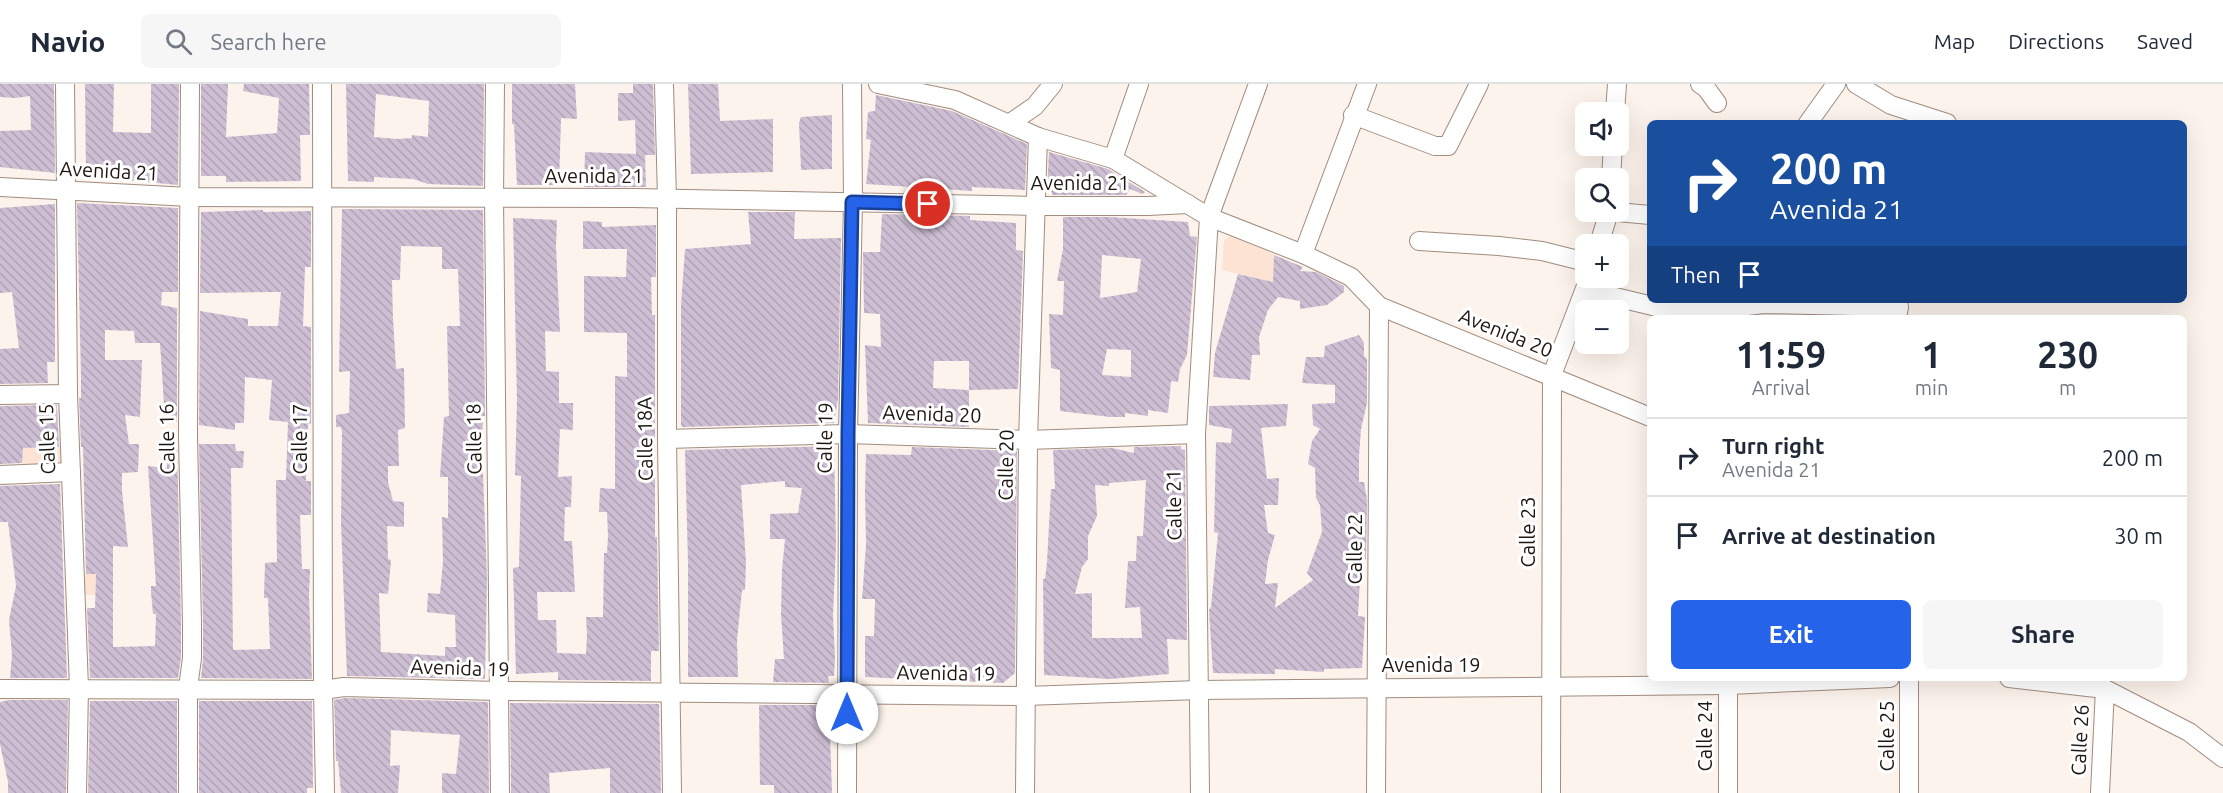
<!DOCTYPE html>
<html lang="en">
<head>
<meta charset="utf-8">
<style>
  :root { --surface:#fff; --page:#f6f6f7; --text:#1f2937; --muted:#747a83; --line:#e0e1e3; --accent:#2563eb }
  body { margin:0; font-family:Ubuntu,sans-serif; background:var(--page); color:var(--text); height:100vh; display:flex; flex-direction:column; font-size:22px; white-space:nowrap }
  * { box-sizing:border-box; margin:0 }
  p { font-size:20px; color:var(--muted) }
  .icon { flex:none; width:33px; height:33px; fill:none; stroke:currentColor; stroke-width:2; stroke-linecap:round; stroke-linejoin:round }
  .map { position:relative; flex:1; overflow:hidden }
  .details { position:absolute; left:1647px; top:231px; width:540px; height:366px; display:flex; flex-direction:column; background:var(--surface); border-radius:9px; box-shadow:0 6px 24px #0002 }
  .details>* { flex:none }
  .top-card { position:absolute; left:1647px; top:36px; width:540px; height:183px; border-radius:9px; box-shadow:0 6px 24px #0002; background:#1a4fa0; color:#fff; overflow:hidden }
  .fabs { position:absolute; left:1575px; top:18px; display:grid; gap:12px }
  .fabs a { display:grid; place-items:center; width:54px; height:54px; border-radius:9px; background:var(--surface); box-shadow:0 6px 24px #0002; font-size:30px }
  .pin { position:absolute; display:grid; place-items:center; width:51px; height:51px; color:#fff; margin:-26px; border:3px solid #fff; border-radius:50%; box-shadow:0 2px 6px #0007 }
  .me { position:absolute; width:66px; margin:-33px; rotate:0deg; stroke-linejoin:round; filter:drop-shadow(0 0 4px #0008) }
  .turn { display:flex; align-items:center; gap:21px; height:126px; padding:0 24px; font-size:27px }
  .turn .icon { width:78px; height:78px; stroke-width:2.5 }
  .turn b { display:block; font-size:42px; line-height:51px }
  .then { display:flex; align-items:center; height:57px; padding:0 24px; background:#0003; gap:12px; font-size:22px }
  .eta { display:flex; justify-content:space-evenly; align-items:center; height:102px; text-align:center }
  .eta b { font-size:36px; font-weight:700; line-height:42px }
  .button { display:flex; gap:12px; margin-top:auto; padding:12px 24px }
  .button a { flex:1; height:69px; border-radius:9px; background:var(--accent); color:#fff; font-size:24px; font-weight:700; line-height:69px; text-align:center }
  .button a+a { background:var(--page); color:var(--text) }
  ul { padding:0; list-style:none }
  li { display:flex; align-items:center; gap:18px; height:78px; padding:0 24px; border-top:2px solid var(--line) }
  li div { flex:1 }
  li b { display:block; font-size:22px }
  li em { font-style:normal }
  header { display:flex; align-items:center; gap:36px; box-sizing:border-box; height:84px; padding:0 30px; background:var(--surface); border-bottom:2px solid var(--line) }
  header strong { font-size:28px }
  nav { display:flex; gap:33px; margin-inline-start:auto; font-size:21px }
  .search { width:420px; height:54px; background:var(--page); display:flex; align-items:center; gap:15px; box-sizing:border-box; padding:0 21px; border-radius:9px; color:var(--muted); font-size:22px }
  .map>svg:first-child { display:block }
</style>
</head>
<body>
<header>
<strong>Navio</strong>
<div class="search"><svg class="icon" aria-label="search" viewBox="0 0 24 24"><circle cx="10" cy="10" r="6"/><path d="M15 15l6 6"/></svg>Search here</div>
<nav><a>Map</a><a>Directions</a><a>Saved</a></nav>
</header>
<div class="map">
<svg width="2223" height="709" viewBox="0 0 2223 709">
  <defs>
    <pattern id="building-back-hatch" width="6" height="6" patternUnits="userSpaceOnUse" patternTransform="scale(1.5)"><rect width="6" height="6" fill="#cdbed3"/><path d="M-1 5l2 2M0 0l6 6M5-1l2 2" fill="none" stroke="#b0a3b4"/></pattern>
  </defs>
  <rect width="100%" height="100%" fill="#fcf3ec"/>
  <g fill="#fce3d3">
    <path d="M1235,148L1256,158L1274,171L1273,198L1222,186L1224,156Z"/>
    <path d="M63,363L62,384L22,386L23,364Z"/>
    <path d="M84,490H96L95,511H84Z"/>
  </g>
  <g fill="url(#building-back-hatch)" fill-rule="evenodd">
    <path d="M0,0H54L55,89L0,83V47L31,46L30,12L15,14L0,13Z"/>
    <path d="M85,0H114L113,48L151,49V0H179L178,101L86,92Z"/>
    <path d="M201,0H228L226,53L277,49L279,14L243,7L244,0H309L310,51H300L301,97L226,98V92H201Z"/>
    <path d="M346,0H484L483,102L428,100L413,95L374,93V98L348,97ZM376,10L429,17L428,53L412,51V54L397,55L374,53Z"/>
    <path d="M512,0H575L577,35L561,34L559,101H517L514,40H512Z"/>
    <path d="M633,0H653L655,71H645L646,103H584L585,68L636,70L635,36L618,37V9H633Z"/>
    <path d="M688,0H718L720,37L773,35V88L691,90Z"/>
    <path d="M876,11L952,27L1027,60L1025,106L972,103V107L866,100L871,56L866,55L868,28L875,27Z"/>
    <path d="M832,31V85L801,86L799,39L801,33Z"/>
    <path d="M1049,68L1108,85L1145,108L1142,110L1130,105L1126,111H1052V108H1047Z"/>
    <path d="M77,119L178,124V208H162L161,221L177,224V338L165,336L160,259H135L134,247L105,246V276H142L140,333L125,331L129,360H139L138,388L122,389V407L128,463L113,462V563L155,562L156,530H153L151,508V502H156L148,382L167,384L166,360H177L181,539V573L178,594H90L87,524H95L96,490H86L83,363H81L79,314H81V293Z"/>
    <path d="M55,120V278H47L48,299L0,300V265L19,264L12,208L0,209V124Z"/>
    <path d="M342,125L483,126L485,332H483L482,363L487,494L485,595L347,592L341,439L342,348L341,343H336V331L349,329L350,287L339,288ZM401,162L442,163V185H458L460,242H447L449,332L444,333L440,393H448V434L442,433L443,478L440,510L428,509L427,528L455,531L456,563H445V572L381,568L379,509L388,510L391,476L388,475L387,442L404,443V418L393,417L388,398V382H399L398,346L405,344L404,284L396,285L393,234L392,196H400Z"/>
    <path d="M263,126V128L311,127V183H305L303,242L311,243V340L308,339L306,397H311V431H300L302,485H310L309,512L312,595L201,594L203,574V539L199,360H235L236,367H244L243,384H231L233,566L270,565L268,514H264L265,479L277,478L276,396H286L288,338L269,336L272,296L245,293L244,339H235V346L199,341L200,227L248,235V242H278L281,208L200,209L201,128Z"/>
    <path d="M748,128H795L794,155L841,154L838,314L834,339L683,343L681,341V221L685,165L751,160Z"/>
    <path d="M882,130L970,132V136L1016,139V166L1023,167L1018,305L969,306V343L868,339L865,261L881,263L880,230L864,229L863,168H880ZM934,277H969V306L933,304Z"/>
    <path d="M1063,133H1109L1188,138L1190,152L1197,153L1187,271L1180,285L1178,298L1171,297L1168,329L1148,326V332L1125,329V333H1110L1060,327V286L1051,284L1049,230L1063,231L1064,197H1057L1063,165ZM1102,171L1141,175L1137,208L1100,214ZM1107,265L1131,266V293L1102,291Z"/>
    <path d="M513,134L557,136L556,162L560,248L545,247L546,287L559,288V319H573V346L560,345L558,393L572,392L571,423H565L564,457H572L575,508H537L538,536H556L557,569L586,570L587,551L586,533H603L604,469H607L608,452L607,428H599L600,404L615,405V292L627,293V249L584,248V192L626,193L627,165H583V137L602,138V143L656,141V193H651L652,231H655V453H657L659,567H651V597L558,596V588L516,590L513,484L519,483L521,392L515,391L517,316Z"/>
    <path d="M1274,171L1303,183L1300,187L1316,188L1344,202V208L1327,221L1300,225V217L1278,213L1268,226L1259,253L1260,271H1252L1250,296L1213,293L1215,269L1238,190L1273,198Z"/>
    <path d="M1359,251L1364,259V272L1367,275V319L1361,345L1359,372V398H1364L1367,416L1366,475L1361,476L1358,532L1365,533L1362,584L1324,585V588L1275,585V590L1213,589L1209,526L1211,523L1218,449L1214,448L1216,358L1231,359L1232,345L1209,341V322L1288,320L1286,342L1261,344L1267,395L1279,394L1278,421H1264L1268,449L1275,451L1268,476L1265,500L1278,499L1275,524L1313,496L1307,489L1322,448L1320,421L1316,414L1315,384L1308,380L1312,357L1320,345L1313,341L1312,320L1335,319V301L1302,299L1306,273H1324L1325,262Z"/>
    <path d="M57,321L59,363L23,364L22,379L0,380V322Z"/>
    <path d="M834,362L836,460L833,532L835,573L834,592H828L829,599L773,598L775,575H784L781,531L782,486L785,455H770V430L798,429L802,404L785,403V397L741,401L746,479L745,506H742L737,556L738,593H688V478L685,366Z"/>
    <path d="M1181,362V365L1185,366L1187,556L1167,555L1169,590L1110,595L1044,591L1043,495H1045L1047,478L1051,405H1055L1053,366L1112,364L1134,369V363ZM1146,396L1143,452H1137L1136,477H1128L1125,524L1140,523L1142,554H1092V509L1075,510L1082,483L1088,475V452L1097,432L1095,401L1109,402V399Z"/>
    <path d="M912,363L1017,367L1015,589L1003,599L865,593V552H874L875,515H862L866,461L865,407L866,370L911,371Z"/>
    <path d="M60,400L67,594H10L12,571L9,536L16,502L8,438H0V402Z"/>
    <path d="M345,614L488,618L489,709H442V689L456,690L460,651L391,646L390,682L400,681L398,709H341L338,677H336L334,616Z"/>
    <path d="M9,616H68L66,709H8V698L0,660V618Z"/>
    <path d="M90,617H177V709H88Z"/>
    <path d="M199,617H312L313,704H307V709H199Z"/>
    <path d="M510,619L659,620L661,709H610V684L549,689L550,709H511Z"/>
    <path d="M759,621H829L832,709H774V701H760Z"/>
  </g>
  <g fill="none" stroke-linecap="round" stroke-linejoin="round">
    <defs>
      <g id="minor">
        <path d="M65,0L68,310L79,604L77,709"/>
        <path d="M322,0L323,606L325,709"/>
        <path d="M495,0L494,114L500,709"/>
        <path d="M664,0L667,115V355L672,709"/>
        <path d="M878,0L955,16L1038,53L1113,75L1209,133L1303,170L1351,193L1379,222L1650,333"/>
        <path d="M1700,0L1706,4L1717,19"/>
        <path d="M1856,0L1891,21L1947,39"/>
        <path d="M1615,28L1617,0"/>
        <path d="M1353,31L1435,62H1448L1479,0"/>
        <path d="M1808,39L1836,0"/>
        <path d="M1009,40L1035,22L1053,0"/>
        <path d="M1113,75L1139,0"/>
        <path d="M1611,94L1613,62"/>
        <path d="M0,103L190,113L634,114L1037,122H1148L1188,120"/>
        <path d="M1617,128L1650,131"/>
        <path d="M1419,157L1499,162L1542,167L1586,178"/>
        <path d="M1599,160L1609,128"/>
        <path d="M1303,170L1367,0"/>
        <path d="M1586,206L1661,224L1715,226L1763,220L1899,223L1897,234"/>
        <path d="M0,311L68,310"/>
        <path d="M667,355L848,350L1028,356L1196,350"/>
        <path d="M0,391L71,388"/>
        <path d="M1728,594V709"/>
        <path d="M1909,594V709"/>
        <path d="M2009,594L2105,605L2189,648L2223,674"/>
        <path d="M0,605L323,606L344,603L498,607L1025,612L1199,606L1728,601L1890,594"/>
        <path d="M188,709V604L192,574V539L188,352L190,0"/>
        <path d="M847,709L848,350L853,118L852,0"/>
        <path d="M1025,709L1028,356L1038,53"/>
        <path d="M1200,709L1196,350L1209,133L1258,0"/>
        <path d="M1376,709L1379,222"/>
        <path d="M1551,709L1552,291L1589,194"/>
        <path d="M2100,709L2105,605"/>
      </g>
    </defs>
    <use href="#minor" stroke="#a18c7e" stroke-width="20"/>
    <use href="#minor" stroke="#fff" stroke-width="18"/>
  </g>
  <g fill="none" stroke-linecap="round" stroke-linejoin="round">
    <defs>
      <path id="route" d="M847,629L848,350L852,118L928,120"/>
    </defs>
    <use href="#route" stroke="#184099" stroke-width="15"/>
    <use href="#route" stroke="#2563eb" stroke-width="10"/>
  </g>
  <g text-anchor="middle" stroke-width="6" stroke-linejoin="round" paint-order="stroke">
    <g font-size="20" fill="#1e1611" stroke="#fff">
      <text transform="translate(109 87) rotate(3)" y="7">Avenida 21</text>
      <text x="594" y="99">Avenida 21</text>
      <text x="1080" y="106">Avenida 21</text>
      <text transform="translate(1506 249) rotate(22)" y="7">Avenida 20</text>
      <text transform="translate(932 330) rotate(2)" y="7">Avenida 20</text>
      <text transform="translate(825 354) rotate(-89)" y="7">Calle 19</text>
      <text transform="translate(47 355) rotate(-92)" y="7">Calle 15</text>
      <text transform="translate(167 355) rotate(-91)" y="7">Calle 16</text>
      <text transform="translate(300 355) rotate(-90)" y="7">Calle 17</text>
      <text transform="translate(474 355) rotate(-91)" y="7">Calle 18</text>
      <text transform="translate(645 355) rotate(-91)" y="7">Calle 18A</text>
      <text transform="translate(1006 381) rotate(-89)" y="7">Calle 20</text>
      <text transform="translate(1174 421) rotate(-91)" y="7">Calle 21</text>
      <text transform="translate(1528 448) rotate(-90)" y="7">Calle 23</text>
      <text transform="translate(1355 465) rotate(-90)" y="7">Calle 22</text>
      <text x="1431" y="588">Avenida 19</text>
      <text transform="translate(460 584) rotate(2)" y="7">Avenida 19</text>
      <text transform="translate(946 589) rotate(1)" y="7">Avenida 19</text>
      <text transform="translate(1705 652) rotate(-90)" y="7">Calle 24</text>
      <text transform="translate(1887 652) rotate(-90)" y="7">Calle 25</text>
      <text transform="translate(2080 656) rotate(-87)" y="7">Calle 26</text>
    </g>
  </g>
</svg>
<div class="fabs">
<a><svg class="icon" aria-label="sound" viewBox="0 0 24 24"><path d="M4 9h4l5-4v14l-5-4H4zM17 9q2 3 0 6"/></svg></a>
<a><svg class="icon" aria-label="search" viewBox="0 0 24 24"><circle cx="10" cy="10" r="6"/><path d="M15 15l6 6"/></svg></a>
<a>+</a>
<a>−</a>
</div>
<div class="pin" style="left:928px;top:120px;background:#d93025"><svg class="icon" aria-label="arrive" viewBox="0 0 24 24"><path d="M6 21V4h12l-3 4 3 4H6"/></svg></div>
<svg class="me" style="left:847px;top:629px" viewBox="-20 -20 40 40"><circle r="19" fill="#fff"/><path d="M0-13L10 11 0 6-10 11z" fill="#2563eb"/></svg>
<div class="top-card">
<div class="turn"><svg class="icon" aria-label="right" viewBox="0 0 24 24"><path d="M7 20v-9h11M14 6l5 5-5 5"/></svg><div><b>200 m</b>Avenida 21</div></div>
<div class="then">Then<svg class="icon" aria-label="arrive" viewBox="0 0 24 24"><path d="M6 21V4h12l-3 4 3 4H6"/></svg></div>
</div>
<section class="details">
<div class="eta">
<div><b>11:59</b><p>Arrival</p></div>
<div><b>1</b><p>min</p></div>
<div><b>230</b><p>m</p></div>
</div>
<ul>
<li><svg class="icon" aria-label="right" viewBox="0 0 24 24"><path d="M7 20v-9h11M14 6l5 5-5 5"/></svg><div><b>Turn right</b><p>Avenida 21</p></div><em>200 m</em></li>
<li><svg class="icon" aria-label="arrive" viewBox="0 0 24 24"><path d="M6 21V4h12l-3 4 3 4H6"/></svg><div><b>Arrive at destination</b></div><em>30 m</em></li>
</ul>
<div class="button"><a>Exit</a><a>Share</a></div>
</section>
</div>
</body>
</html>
